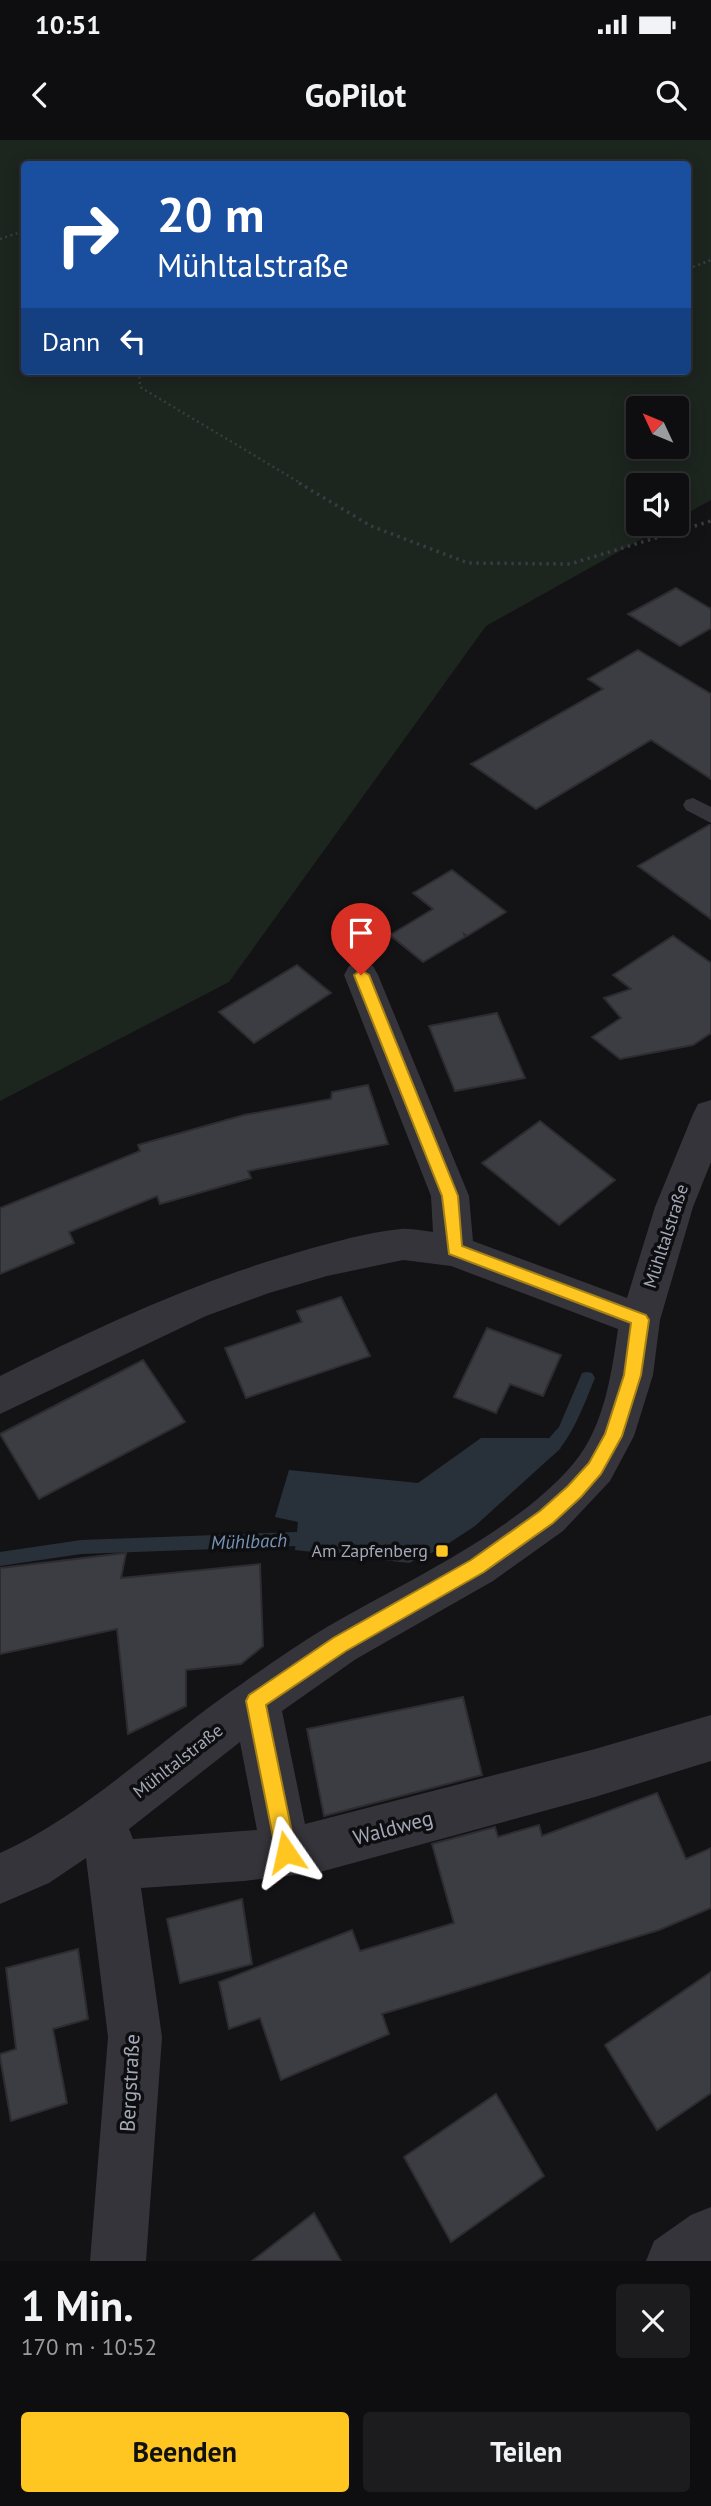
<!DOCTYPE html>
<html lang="de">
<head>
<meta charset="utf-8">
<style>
  :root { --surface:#0e0e10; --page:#1c1c1e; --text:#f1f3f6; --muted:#9b9c9f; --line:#2e2e30; --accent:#ffc621 }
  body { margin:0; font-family:"PT Sans",sans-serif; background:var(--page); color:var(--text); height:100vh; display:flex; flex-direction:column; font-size:26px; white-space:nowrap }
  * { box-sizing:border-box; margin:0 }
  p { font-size:23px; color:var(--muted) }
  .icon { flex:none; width:38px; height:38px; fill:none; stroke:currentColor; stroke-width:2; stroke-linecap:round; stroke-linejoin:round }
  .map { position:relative; height:2121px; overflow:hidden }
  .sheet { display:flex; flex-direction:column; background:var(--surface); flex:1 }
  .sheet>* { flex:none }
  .guide { position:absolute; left:21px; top:21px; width:670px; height:214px; border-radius:7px; box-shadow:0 4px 18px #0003,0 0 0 2px var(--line); background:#1a4fa0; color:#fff; overflow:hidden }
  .needle { width:46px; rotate:314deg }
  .controls { position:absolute; left:626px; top:256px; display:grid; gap:14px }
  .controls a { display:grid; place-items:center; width:63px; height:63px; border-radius:7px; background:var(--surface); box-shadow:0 4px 18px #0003,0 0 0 2px var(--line); font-size:35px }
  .pin { position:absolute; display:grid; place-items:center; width:60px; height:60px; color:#fff; margin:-72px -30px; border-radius:50% 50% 50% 0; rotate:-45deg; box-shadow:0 0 7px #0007 }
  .pin .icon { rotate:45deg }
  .me { position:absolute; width:77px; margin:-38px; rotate:349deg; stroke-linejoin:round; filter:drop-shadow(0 0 5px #0008) }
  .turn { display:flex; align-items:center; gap:24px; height:147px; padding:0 21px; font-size:32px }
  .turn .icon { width:91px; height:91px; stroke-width:2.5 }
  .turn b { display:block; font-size:49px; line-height:60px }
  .then { display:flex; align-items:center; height:66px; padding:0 21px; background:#0003; gap:14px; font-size:26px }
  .round { display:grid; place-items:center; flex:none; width:74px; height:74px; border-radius:7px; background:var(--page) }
  .overview { display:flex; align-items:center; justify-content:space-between; height:119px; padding:0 21px }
  h1 { font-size:42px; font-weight:700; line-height:52px }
  .primary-button { display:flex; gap:14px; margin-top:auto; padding:14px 21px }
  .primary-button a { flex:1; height:80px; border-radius:7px; background:var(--accent); color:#111; font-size:28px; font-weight:700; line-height:80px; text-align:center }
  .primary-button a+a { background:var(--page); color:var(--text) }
  .status { display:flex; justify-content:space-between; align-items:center; height:49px; padding:0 35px; background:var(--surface); direction:ltr }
  .status svg { height:19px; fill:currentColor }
  header { display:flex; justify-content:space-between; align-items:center; height:91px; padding:0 21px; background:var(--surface); font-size:32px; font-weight:700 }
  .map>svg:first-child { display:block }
</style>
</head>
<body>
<div class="status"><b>10:51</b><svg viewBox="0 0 49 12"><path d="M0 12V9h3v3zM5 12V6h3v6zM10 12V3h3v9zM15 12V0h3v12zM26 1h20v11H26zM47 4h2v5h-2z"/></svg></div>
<header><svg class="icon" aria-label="back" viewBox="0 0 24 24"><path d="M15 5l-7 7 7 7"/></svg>GoPilot<svg class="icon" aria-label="search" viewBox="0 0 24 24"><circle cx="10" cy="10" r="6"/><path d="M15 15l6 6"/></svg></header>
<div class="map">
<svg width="711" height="2121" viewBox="0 0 711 2121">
  <rect width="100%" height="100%" fill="#131315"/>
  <path fill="#1d251f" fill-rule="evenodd" d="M0,0H711V360L677,379V345H639V383H670L486,486L229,842L0,961ZM24,24H688V231H24ZM639,268H677V306H639Z"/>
  <path fill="#28313a" d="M481,1298H548L561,1308L475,1386L440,1409L409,1423L295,1410L298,1382L275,1377L289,1330L418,1343Z"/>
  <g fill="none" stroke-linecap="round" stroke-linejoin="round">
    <g fill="#28313a" fill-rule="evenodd">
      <path d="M587,1232L592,1233L595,1238C587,1256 563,1328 537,1319L535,1314L559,1287L582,1233Z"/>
      <path d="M296,1392L318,1396L320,1401L318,1406L312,1408L296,1406L81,1414L0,1426V1412L81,1400Z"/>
    </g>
  </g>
  <g fill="#3c3d43" stroke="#2d2d31" stroke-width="2">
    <path d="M676,448L711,469V488L680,506L628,474Z"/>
    <path d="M638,510L711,554V639L651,600L536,669L471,624L603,549L588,539Z"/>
    <path d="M709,685H711V779L638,726Z"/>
    <path d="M452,730L506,772L467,796L464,794L465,797L423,822L390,795L433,769L413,753Z"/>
    <path d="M673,796L711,823V893L693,905L620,919L592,897L621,878L604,858L631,849L613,835Z"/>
    <path d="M297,825L331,853L254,903L219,872Z"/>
    <path d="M497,873L525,938L455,951L429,886Z"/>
    <path d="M368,945L388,1004L248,1031L251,1038L160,1064L157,1056L69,1092L74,1103L0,1134V1068L140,1011L138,1005L244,975L331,959L332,952Z"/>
    <path d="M540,981L615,1040L559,1085L482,1023Z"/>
    <path d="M341,1157L370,1216L246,1258L225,1208L302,1182L297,1171Z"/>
    <path d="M487,1188L561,1215L543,1256L510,1244L496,1273L454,1257Z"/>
    <path d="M143,1220L185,1282L39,1359L0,1294Z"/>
    <path d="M126,1413L121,1438L260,1424L263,1506L241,1524L186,1530V1566L128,1594L117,1489L0,1514V1428Z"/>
    <path d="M463,1557L482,1635L324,1676L307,1589Z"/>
    <path d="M657,1653L686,1719L711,1708V1768L659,1790L382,1874L389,1894L281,1940L260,1878L229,1889L219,1842L352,1790L360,1811L454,1783L432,1704L495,1687L498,1697L539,1685L542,1696Z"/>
    <path d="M242,1759L252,1824L180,1843L167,1779Z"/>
    <path d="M78,1809L88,1879L53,1889L67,1963L11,1981L0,1917V1914L16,1909L6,1828Z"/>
    <path d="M711,1832V1953L657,1990L605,1905Z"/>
    <path d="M496,1954L544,2036L451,2102L404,2017Z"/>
    <path d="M314,2073L341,2121H252Z"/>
  </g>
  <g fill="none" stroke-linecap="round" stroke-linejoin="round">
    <g stroke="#3a3b42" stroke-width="2.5" stroke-dasharray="2 3.5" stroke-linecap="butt">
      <path d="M0,99L24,91"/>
      <path d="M688,129L711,120"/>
      <path d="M139,231L140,247L302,344"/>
    </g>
    <path stroke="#3a3b42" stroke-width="3.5" stroke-dasharray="2.5 4.5" stroke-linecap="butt" d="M299,343L371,386L468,423L570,424L711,381"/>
    <path fill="#34343a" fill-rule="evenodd" d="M693,658L711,667V683L686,670L683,665L686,660Z"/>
    <g fill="#34343a" fill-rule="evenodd">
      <path d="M361,823L373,826L378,835L469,1056L473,1101L627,1158L655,1067L693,974L698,964L711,960V1022L693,1067L660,1180L653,1235L634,1296L610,1341L563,1391L493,1441L356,1519L282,1571L305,1684L595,1609L711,1575V1621L595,1657L320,1732L244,1741L141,1748L162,1897L146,2121H90L108,1897L86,1718L49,1743L0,1764V1713C86,1675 164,1596 243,1543C270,1524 298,1504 327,1487C404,1442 527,1387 580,1315C605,1280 612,1231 618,1189L451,1126L403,1120L327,1136L269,1153L206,1176L0,1274V1236C98,1187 196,1141 302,1111C334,1102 368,1092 401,1089C411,1088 423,1091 433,1092L431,1056L344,835L349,826ZM240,1602L257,1690L133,1699L129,1689Z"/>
      <path d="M711,2067V2121H646L654,2101L691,2075Z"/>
    </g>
  </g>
  <path fill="#ffc621" stroke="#a68115" stroke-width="2" d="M361,830L369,835L458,1056L462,1106L646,1175L649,1180L641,1235L622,1296L601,1334L581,1357L553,1383L484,1432L346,1511L266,1565L296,1712L293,1719L286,1722L279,1719L276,1712L246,1561L249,1555L333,1498L471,1420L540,1371L568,1346L589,1323L605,1294L624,1235L631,1183L449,1114L442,1056L354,835Z"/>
  <rect fill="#ffc621" stroke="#0e0e10" stroke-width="2.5" x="435" y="1404" width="14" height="14" rx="3.5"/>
  <g text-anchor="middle" stroke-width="7" stroke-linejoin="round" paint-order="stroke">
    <g font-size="18" fill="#a3a8b7" stroke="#0e0e10">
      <text transform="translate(666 1096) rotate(-72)" y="6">Mühltalstraße</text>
      <text transform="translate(178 1621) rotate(-38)" y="6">Mühltalstraße</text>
    </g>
    <g font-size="18" fill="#a3a8b7" stroke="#0e0e10" text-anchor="end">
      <text x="428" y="1417">Am Zapfenberg</text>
    </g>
    <g font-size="19" font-style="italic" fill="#7693b6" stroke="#0e0e10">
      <text transform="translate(249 1401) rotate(-2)" y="7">Mühlbach</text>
    </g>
    <g font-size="21" fill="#a3a8b7" stroke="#0e0e10">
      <text transform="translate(393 1688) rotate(-15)" y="7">Waldweg</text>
      <text transform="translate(130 1943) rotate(-87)" y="7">Bergstraße</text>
    </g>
  </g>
</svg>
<div class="controls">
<a><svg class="needle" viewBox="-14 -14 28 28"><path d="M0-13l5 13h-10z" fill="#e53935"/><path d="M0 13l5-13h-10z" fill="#9b9c9f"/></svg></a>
<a><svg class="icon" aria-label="sound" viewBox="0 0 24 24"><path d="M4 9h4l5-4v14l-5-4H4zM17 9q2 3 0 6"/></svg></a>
</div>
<div class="pin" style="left:361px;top:835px;background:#d93025"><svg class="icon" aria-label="arrive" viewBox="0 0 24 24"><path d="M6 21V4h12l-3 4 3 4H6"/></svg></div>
<svg class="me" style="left:286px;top:1712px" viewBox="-20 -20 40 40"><path d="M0-17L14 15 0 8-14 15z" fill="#ffc621" stroke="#fff" stroke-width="4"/></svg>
<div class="guide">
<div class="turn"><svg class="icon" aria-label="right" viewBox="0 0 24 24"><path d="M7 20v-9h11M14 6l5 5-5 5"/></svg><div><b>20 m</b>Mühltalstraße</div></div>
<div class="then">Dann<svg class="icon" aria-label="left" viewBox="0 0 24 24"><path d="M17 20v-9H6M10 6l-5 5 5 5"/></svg></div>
</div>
</div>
<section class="sheet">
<div class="overview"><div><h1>1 Min.</h1><p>170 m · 10:52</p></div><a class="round"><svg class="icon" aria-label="close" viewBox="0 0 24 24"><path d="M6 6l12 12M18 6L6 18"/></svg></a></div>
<div class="primary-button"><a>Beenden</a><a>Teilen</a></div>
</section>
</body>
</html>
